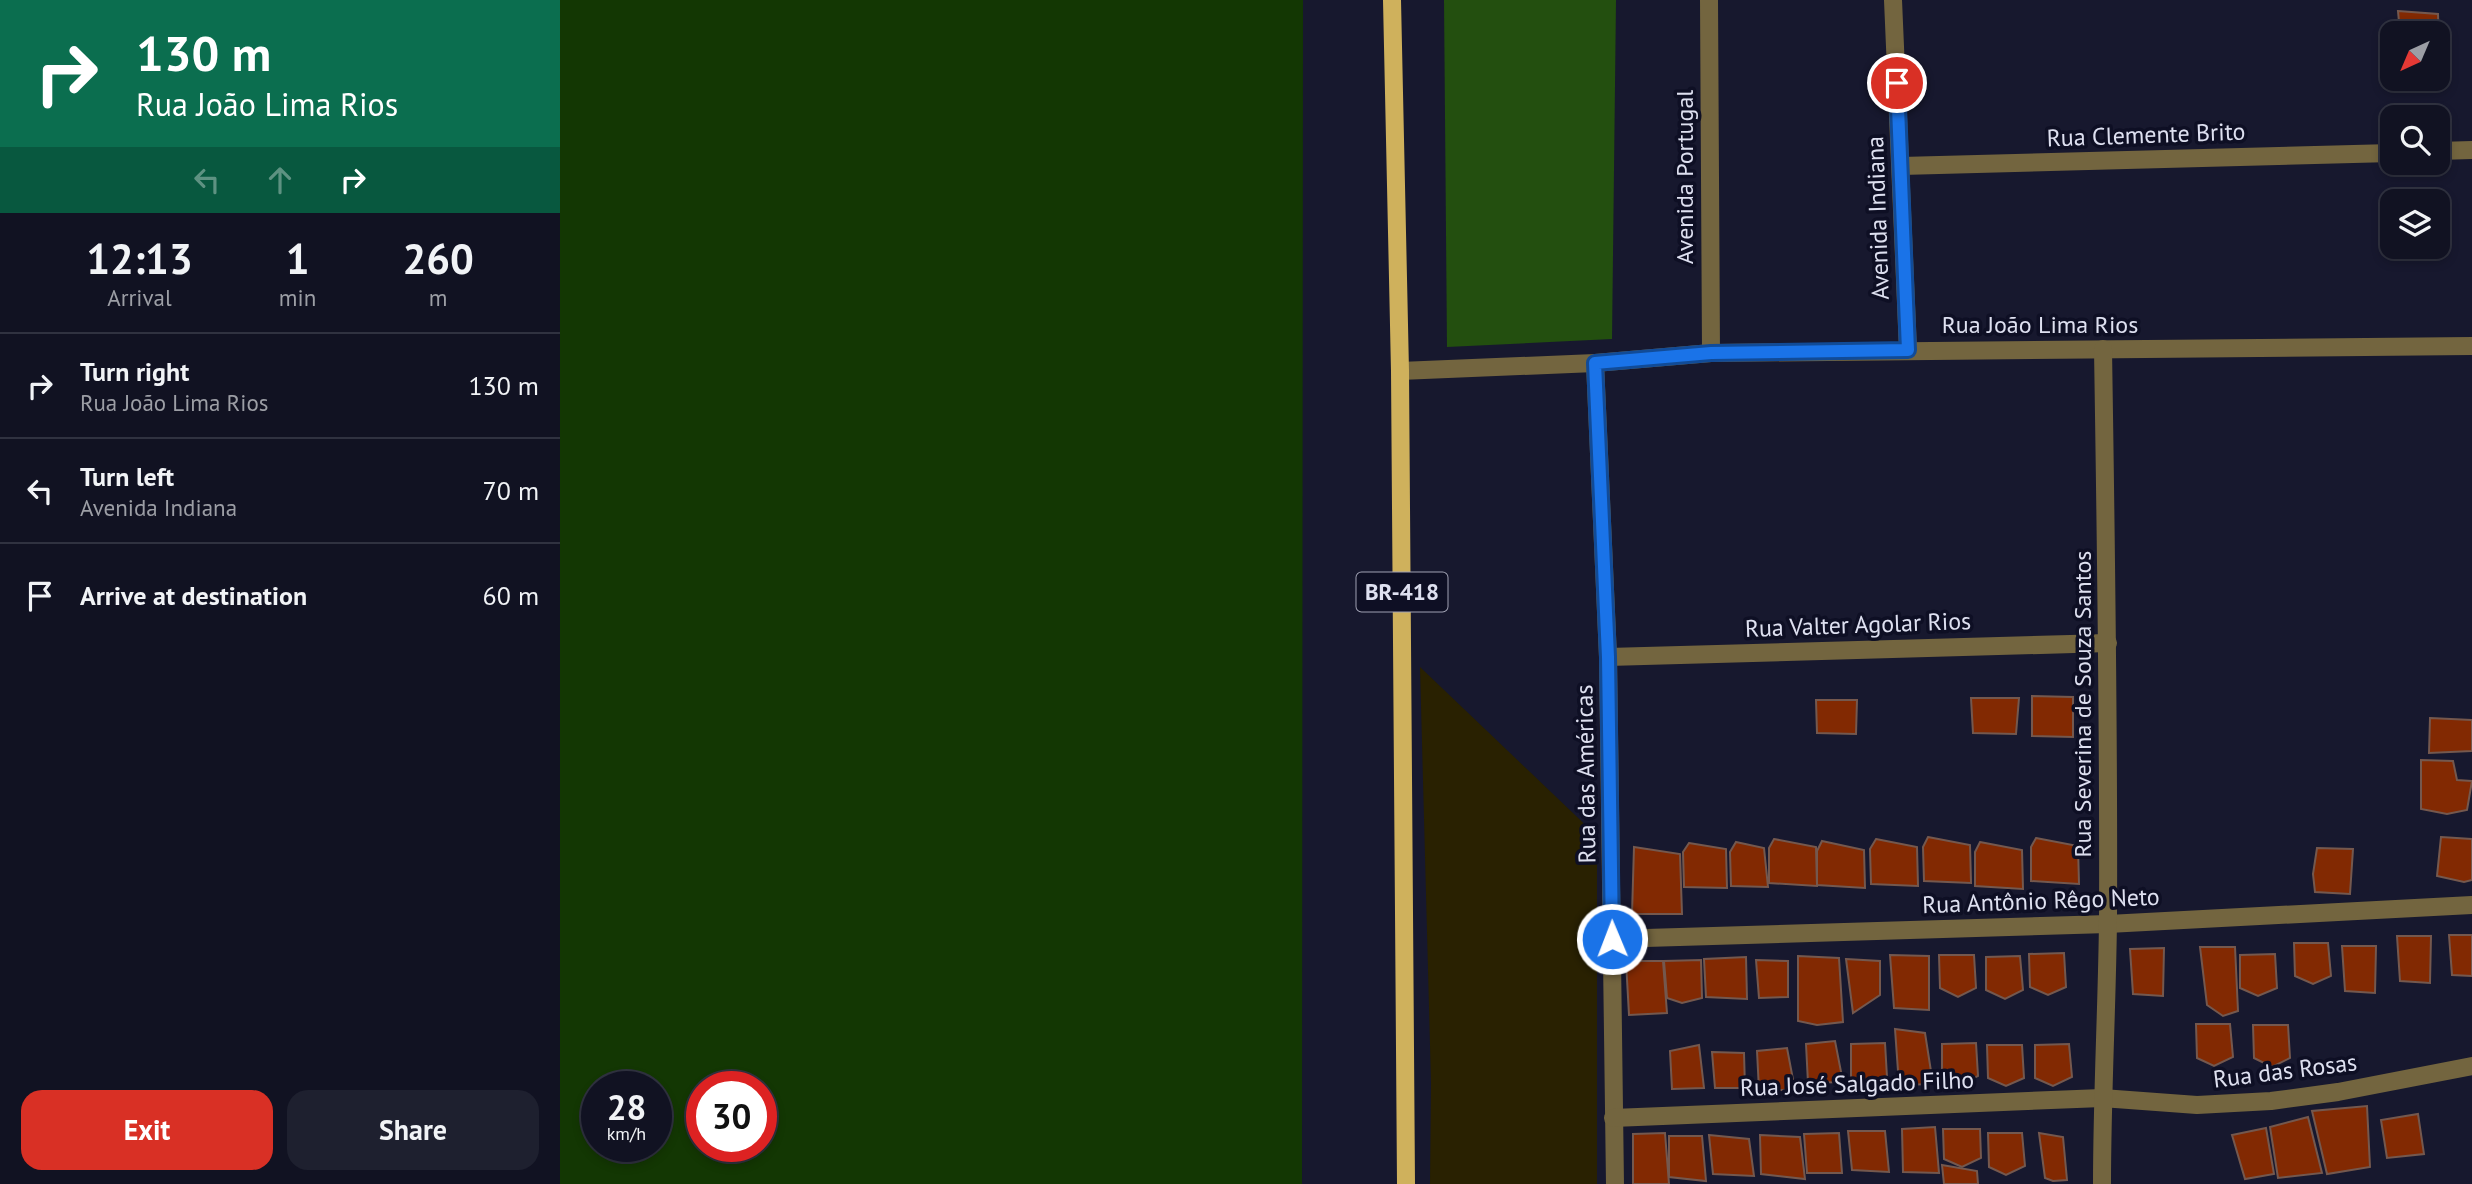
<!DOCTYPE html>
<html lang="en">
<head>
<meta charset="utf-8">
<style>
  :root { --surface:#111222; --page:#1e202f; --text:#f1f3f6; --muted:#9c9ea5; --line:#303240; --accent:#d93025 }
  body { margin:0; font-family:"PT Sans",sans-serif; background:var(--page); color:var(--text); height:100vh; display:flex; flex-direction:column; font-size:26px; white-space:nowrap }
  * { box-sizing:border-box; margin:0 }
  p { font-size:23px; color:var(--muted) }
  .icon { flex:none; width:38px; height:38px; fill:none; stroke:currentColor; stroke-width:2; stroke-linecap:round; stroke-linejoin:round }
  .map { position:relative; flex:1; overflow:hidden }
  .side { display:flex; flex-direction:column; background:var(--surface); width:560px }
  .side>* { flex:none }
  .hud { background:#0b6e4f; color:#fff; overflow:hidden }
  .needle { width:46px; rotate:224deg }
  .controls { position:absolute; left:1820px; top:21px; display:grid; gap:14px }
  .controls a { display:grid; place-items:center; width:70px; height:70px; border-radius:14px; background:var(--surface); box-shadow:0 4px 10px #0003,0 0 0 2px var(--line); font-size:35px }
  .speed { position:absolute; left:21px; top:1071px; display:flex; gap:14px; font-size:35px; font-weight:700; text-align:center }
  .speed>* { display:grid; place-content:center; width:91px; height:91px; border-radius:50%; background:var(--surface); box-shadow:0 4px 10px #0003,0 0 0 2px var(--line); line-height:1 }
  .speed small { font-size:18px; font-weight:400 }
  .speed .limit { border:10px solid #d22; background:#fff; color:#111 }
  .pin { position:absolute; display:grid; place-items:center; width:60px; height:60px; color:#fff; margin:-30px; border:4px solid #fff; border-radius:50%; box-shadow:0 2px 7px #0007 }
  .me { position:absolute; width:77px; margin:-38px; rotate:359deg; stroke-linejoin:round; filter:drop-shadow(0 0 5px #0008) }
  .turn { display:flex; align-items:center; gap:24px; height:147px; padding:0 21px; font-size:32px }
  .turn .icon { width:91px; height:91px; stroke-width:2.5 }
  .turn b { display:block; font-size:49px; line-height:60px }
  .lanes { display:flex; align-items:center; height:66px; padding:0 21px; background:#0003; justify-content:center; gap:35px; direction:ltr }
  .lanes .off { opacity:.35 }
  .eta { display:flex; justify-content:space-evenly; align-items:center; height:119px; text-align:center }
  .eta b { font-size:42px; font-weight:600; line-height:49px }
  .action { display:flex; gap:14px; margin-top:auto; padding:14px 21px }
  .action a { flex:1; height:80px; border-radius:21px; background:var(--accent); color:#fff; font-size:28px; font-weight:600; line-height:80px; text-align:center }
  .action a+a { background:var(--page); color:var(--text) }
  ul { padding:0; list-style:none }
  li { display:flex; align-items:center; gap:21px; height:105px; padding:0 21px; border-top:2px solid var(--line) }
  li div { flex:1 }
  li b { display:block; font-size:26px }
  li em { font-style:normal }
  main { display:flex; flex:1; min-height:0 }
  .map>svg:first-child { display:block }
</style>
</head>
<body>
<main>
<section class="side">
<div class="hud">
<div class="turn"><svg class="icon" aria-label="right" viewBox="0 0 24 24"><path d="M7 20v-9h11M14 6l5 5-5 5"/></svg><div><b>130 m</b>Rua João Lima Rios</div></div>
<div class="lanes"><svg class="icon off" aria-label="left" viewBox="0 0 24 24"><path d="M17 20v-9H6M10 6l-5 5 5 5"/></svg><svg class="icon off" aria-label="ahead" viewBox="0 0 24 24"><path d="M12 20V5M6 11l6-6 6 6"/></svg><svg class="icon" aria-label="right" viewBox="0 0 24 24"><path d="M7 20v-9h11M14 6l5 5-5 5"/></svg></div>
</div>
<div class="eta">
<div><b>12:13</b><p>Arrival</p></div>
<div><b>1</b><p>min</p></div>
<div><b>260</b><p>m</p></div>
</div>
<ul>
<li><svg class="icon" aria-label="right" viewBox="0 0 24 24"><path d="M7 20v-9h11M14 6l5 5-5 5"/></svg><div><b>Turn right</b><p>Rua João Lima Rios</p></div><em>130 m</em></li>
<li><svg class="icon" aria-label="left" viewBox="0 0 24 24"><path d="M17 20v-9H6M10 6l-5 5 5 5"/></svg><div><b>Turn left</b><p>Avenida Indiana</p></div><em>70 m</em></li>
<li><svg class="icon" aria-label="arrive" viewBox="0 0 24 24"><path d="M6 21V4h12l-3 4 3 4H6"/></svg><div><b>Arrive at destination</b></div><em>60 m</em></li>
</ul>
<div class="action"><a>Exit</a><a>Share</a></div>
</section>
<div class="map">
<svg width="1912" height="1184" viewBox="0 0 1912 1184">
  <rect width="100%" height="100%" fill="#17182e"/>
  <path fill="#133703" fill-rule="evenodd" d="M0,0H743L742,1184H0ZM37,1087H96V1146H37ZM142,1087H201V1146H142Z"/>
  <path fill="#234f0f" d="M884,0H1056L1052,339L887,347Z"/>
  <path fill="#292101" d="M860,667L1037,836V1184H870L871,1083Z"/>
  <g fill="#822902" stroke="#74584e" stroke-width="2">
    <path d="M1838,11L1878,14L1879,45L1878,33H1840Z"/>
    <path d="M1472,696L1513,697V737L1472,736Z"/>
    <path d="M1411,698H1459L1456,734L1413,733Z"/>
    <path d="M1256,700H1297L1296,734L1257,733Z"/>
    <path d="M1870,718L1912,720V751L1869,753Z"/>
    <path d="M1861,760L1893,761L1897,780L1912,781L1907,810L1887,814L1861,809Z"/>
    <path d="M1368,837L1410,845L1411,883L1364,881L1363,847Z"/>
    <path d="M1881,837L1912,839V880L1904,882L1877,876Z"/>
    <path d="M1476,838L1518,846L1519,884L1471,881V847Z"/>
    <path d="M1214,839L1256,847L1257,886L1209,883V848Z"/>
    <path d="M1316,839L1357,847L1358,886L1311,884L1310,849Z"/>
    <path d="M1262,841L1304,850L1305,888L1257,885V851Z"/>
    <path d="M1176,842L1204,848L1208,887L1171,886L1170,852Z"/>
    <path d="M1420,842L1462,850L1463,889L1415,886V852Z"/>
    <path d="M1129,843L1166,849L1167,888L1124,887L1123,852Z"/>
    <path d="M1074,847L1120,854L1122,914H1072Z"/>
    <path d="M1757,848L1793,849L1790,894L1755,892L1753,874Z"/>
    <path d="M1889,935H1912V976L1892,975Z"/>
    <path d="M1837,936H1871L1870,983L1840,981Z"/>
    <path d="M1734,943H1768L1771,976L1753,984L1735,976Z"/>
    <path d="M1782,946H1816L1815,993L1785,991Z"/>
    <path d="M1640,947H1675L1678,1011L1663,1016L1647,1005Z"/>
    <path d="M1604,948L1603,996L1573,994L1570,949Z"/>
    <path d="M1504,953L1506,987L1488,995L1470,987L1469,954Z"/>
    <path d="M1715,954L1717,988L1698,996L1680,988V955Z"/>
    <path d="M1330,955L1369,956V1010L1334,1008Z"/>
    <path d="M1379,955H1414L1416,988L1398,997L1380,988Z"/>
    <path d="M1238,956L1279,958L1283,1022L1257,1025L1238,1021Z"/>
    <path d="M1460,956L1463,990L1445,999L1426,990V957Z"/>
    <path d="M1186,957L1187,999L1146,997L1144,959Z"/>
    <path d="M1286,959L1320,961V995L1293,1013Z"/>
    <path d="M1141,960L1142,998L1122,1003L1107,998L1104,961Z"/>
    <path d="M1196,960L1228,961V997L1199,998Z"/>
    <path d="M1066,961H1103L1107,1013L1069,1015Z"/>
    <path d="M1636,1024H1670L1673,1057L1654,1066L1637,1058Z"/>
    <path d="M1693,1025H1728L1730,1058L1712,1067L1694,1058Z"/>
    <path d="M1335,1029L1365,1033L1373,1084L1339,1085Z"/>
    <path d="M1275,1041L1283,1082L1248,1083L1246,1044Z"/>
    <path d="M1325,1043L1327,1077L1309,1085L1291,1077V1044Z"/>
    <path d="M1416,1043L1418,1076L1400,1085L1382,1077V1044Z"/>
    <path d="M1509,1044L1512,1077L1493,1086L1475,1078V1045Z"/>
    <path d="M1139,1045L1144,1088L1112,1089L1110,1051Z"/>
    <path d="M1427,1045H1462L1464,1078L1446,1086L1428,1078Z"/>
    <path d="M1227,1048L1235,1090H1199L1197,1051Z"/>
    <path d="M1152,1052L1184,1053L1185,1088H1155Z"/>
    <path d="M1807,1106L1810,1167L1767,1174L1752,1111Z"/>
    <path d="M1858,1114L1864,1154L1827,1158L1821,1120Z"/>
    <path d="M1748,1117L1762,1173L1718,1178L1710,1127Z"/>
    <path d="M1375,1127L1379,1173L1343,1172L1342,1129Z"/>
    <path d="M1706,1128L1714,1174L1685,1179L1672,1135Z"/>
    <path d="M1383,1129H1420L1421,1158L1402,1167L1384,1159Z"/>
    <path d="M1288,1131H1325L1329,1172L1292,1170Z"/>
    <path d="M1105,1133L1109,1184H1073V1134Z"/>
    <path d="M1279,1133L1282,1173H1247L1244,1134Z"/>
    <path d="M1428,1133H1462L1465,1166L1446,1175L1429,1167Z"/>
    <path d="M1479,1133L1503,1137L1507,1180L1493,1181L1485,1178Z"/>
    <path d="M1149,1135L1189,1139L1194,1176L1153,1174Z"/>
    <path d="M1200,1135L1240,1137L1245,1179L1201,1174Z"/>
    <path d="M1109,1136H1142L1146,1181L1109,1177Z"/>
    <path d="M1382,1165L1417,1171L1418,1184H1384Z"/>
  </g>
  <g fill="none" stroke-linecap="round" stroke-linejoin="round">
    <g stroke="#73653f" stroke-width="18">
      <path d="M1149,0L1151,353"/>
      <path d="M1333,0L1348,350"/>
      <path d="M1878,151L1912,150"/>
      <path d="M1341,166L1832,153"/>
      <path d="M1035,363L1048,657L1055,1184"/>
      <path d="M840,371L1035,363L1151,353L1912,346"/>
      <path d="M1048,657L1548,643"/>
      <path d="M1052,939L1548,924L1912,905"/>
      <path d="M1053,1118L1542,1098L1637,1105L1711,1101L1778,1092L1912,1066"/>
      <path d="M1542,1184C1542,1096 1547,1008 1548,920C1549,730 1546,539 1543,349"/>
    </g>
    <path stroke="#cfb15c" stroke-width="18" d="M832,0L840,371L846,1184"/>
  </g>
  <g fill="none" stroke-linecap="round" stroke-linejoin="round">
    <defs>
      <path id="route" d="M1052,939L1048,657L1035,363L1151,353L1348,350L1337,83"/>
    </defs>
    <use href="#route" stroke="#114b97" stroke-width="18"/>
    <use href="#route" stroke="#1a73e8" stroke-width="12"/>
  </g>
  <g text-anchor="middle" stroke-width="7" stroke-linejoin="round" paint-order="stroke">
    <rect fill="#0e0f24" stroke="#a0a1b3" stroke-width="2" x="796.5" y="572.5" width="91" height="39" rx="5"/>
    <g font-size="23" font-weight="bold" fill="#dee0f0">
      <text x="842" y="600">BR-418</text>
    </g>
    <g font-size="24" fill="#dee0f0" stroke="#0e0f24">
      <text transform="translate(1586 135) rotate(-2)" y="8">Rua Clemente Brito</text>
      <text transform="translate(1125 177) rotate(-90)" y="8">Avenida Portugal</text>
      <text transform="translate(1318 218) rotate(-92)" y="8">Avenida Indiana</text>
      <text x="1480" y="333">Rua João Lima Rios</text>
      <text transform="translate(1298 625) rotate(-2)" y="8">Rua Valter Agolar Rios</text>
      <text transform="translate(1523 704) rotate(-90)" y="8">Rua Severina de Souza Santos</text>
      <text transform="translate(1026 774) rotate(-91)" y="8">Rua das Américas</text>
      <text transform="translate(1481 901) rotate(-2)" y="8">Rua Antônio Rêgo Neto</text>
      <text transform="translate(1725 1071) rotate(-7)" y="8">Rua das Rosas</text>
      <text transform="translate(1297 1084) rotate(-2)" y="8">Rua José Salgado Filho</text>
    </g>
  </g>
</svg>
<div class="controls">
<a><svg class="needle" viewBox="-14 -14 28 28"><path d="M0-13l5 13h-10z" fill="#e53935"/><path d="M0 13l5-13h-10z" fill="#9c9ea5"/></svg></a>
<a><svg class="icon" aria-label="search" viewBox="0 0 24 24"><circle cx="10" cy="10" r="6"/><path d="M15 15l6 6"/></svg></a>
<a><svg class="icon" aria-label="layers" viewBox="0 0 24 24"><path d="M12 4l9 5-9 5-9-5zM3 14l9 5 9-5"/></svg></a>
</div>
<div class="speed"><div>28<small>km/h</small></div><div class="limit">30</div></div>
<div class="pin" style="left:1337px;top:83px;background:#d93025"><svg class="icon" aria-label="arrive" viewBox="0 0 24 24"><path d="M6 21V4h12l-3 4 3 4H6"/></svg></div>
<svg class="me" style="left:1052px;top:939px" viewBox="-20 -20 40 40"><circle r="17" fill="#1a73e8" stroke="#fff" stroke-width="3"/><path d="M0-11L8 9 0 5-8 9z" fill="#fff"/></svg>
</div>
</main>
</body>
</html>
